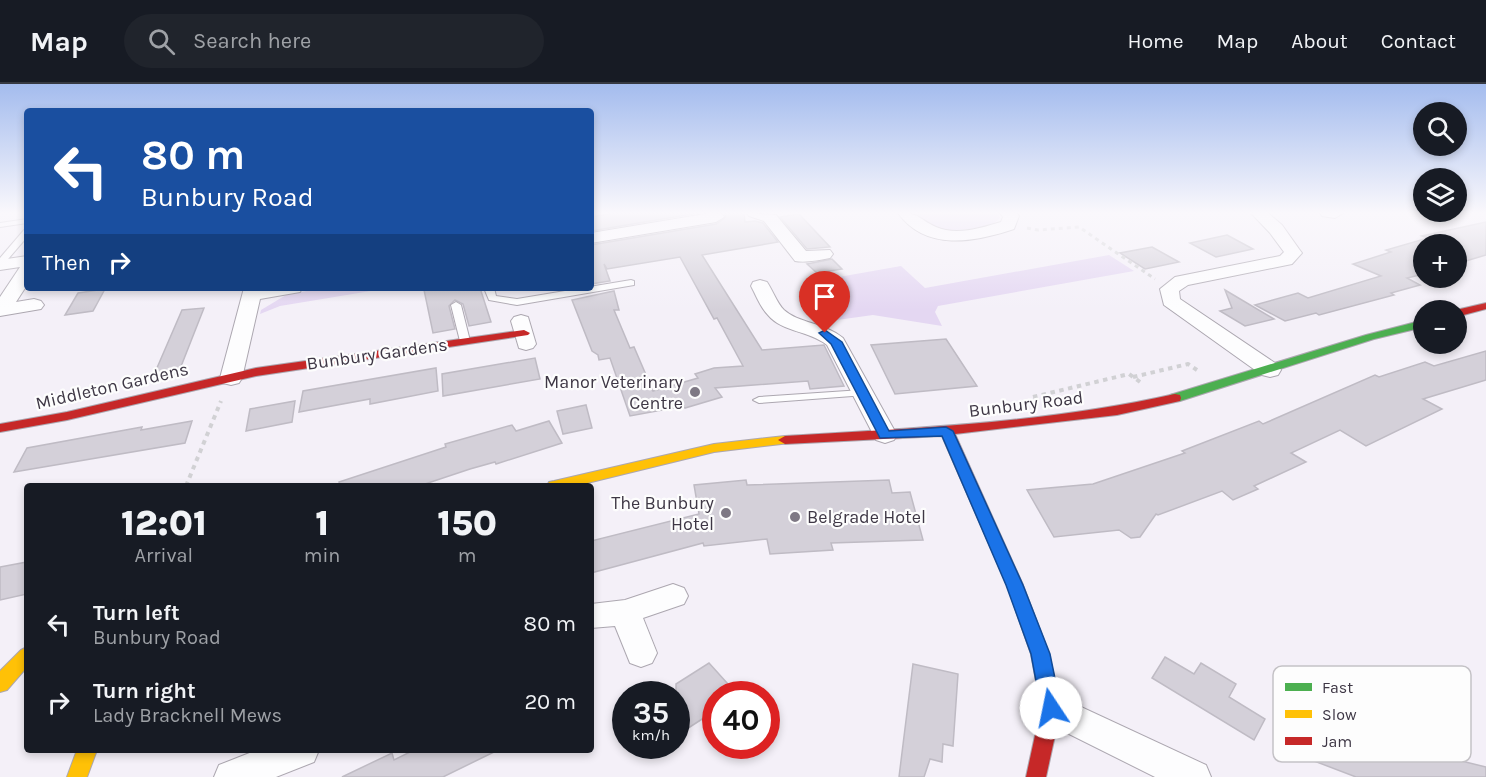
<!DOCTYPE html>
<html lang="en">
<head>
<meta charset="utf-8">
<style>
  :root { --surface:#171b24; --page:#20242c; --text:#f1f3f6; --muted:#9ea1a6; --line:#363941 }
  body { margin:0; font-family:Karla,sans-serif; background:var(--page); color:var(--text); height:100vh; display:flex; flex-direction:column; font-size:22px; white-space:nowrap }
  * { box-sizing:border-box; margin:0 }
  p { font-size:20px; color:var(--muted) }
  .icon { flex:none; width:33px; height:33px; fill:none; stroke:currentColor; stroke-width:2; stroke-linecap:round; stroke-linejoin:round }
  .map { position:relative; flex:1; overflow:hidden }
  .panel { position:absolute; left:24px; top:399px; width:570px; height:270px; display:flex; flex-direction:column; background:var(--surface); border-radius:6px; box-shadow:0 3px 9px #0003 }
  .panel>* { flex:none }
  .banner { position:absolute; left:24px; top:24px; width:570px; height:183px; border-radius:6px; box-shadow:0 3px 9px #0003; background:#1a4fa0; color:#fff; overflow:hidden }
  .tools { position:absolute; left:1413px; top:18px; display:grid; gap:12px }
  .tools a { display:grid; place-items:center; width:54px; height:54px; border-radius:50%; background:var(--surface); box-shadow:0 3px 9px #0003; font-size:30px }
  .speed { position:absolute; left:612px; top:597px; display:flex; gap:12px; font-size:30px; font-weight:700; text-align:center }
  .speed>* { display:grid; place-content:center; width:78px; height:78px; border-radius:50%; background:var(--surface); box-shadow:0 3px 9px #0003; line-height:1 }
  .speed small { font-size:15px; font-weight:400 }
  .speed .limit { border:9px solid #d22; background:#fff; color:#111 }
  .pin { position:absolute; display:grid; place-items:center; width:51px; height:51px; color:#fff; margin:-62px -26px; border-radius:50% 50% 50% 0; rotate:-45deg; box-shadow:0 0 6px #0007 }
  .pin .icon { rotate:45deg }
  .me { position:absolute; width:66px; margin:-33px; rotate:349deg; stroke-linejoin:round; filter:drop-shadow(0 0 4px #0008) }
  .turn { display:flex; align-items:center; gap:21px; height:126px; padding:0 18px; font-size:27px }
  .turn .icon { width:78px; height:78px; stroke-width:2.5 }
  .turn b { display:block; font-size:42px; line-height:51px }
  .then { display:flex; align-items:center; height:57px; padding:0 18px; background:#0003; gap:12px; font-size:22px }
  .eta { display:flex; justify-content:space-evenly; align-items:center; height:102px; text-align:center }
  .eta b { font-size:36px; font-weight:800; line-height:42px }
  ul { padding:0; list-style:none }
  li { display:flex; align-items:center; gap:18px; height:78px; padding:0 18px }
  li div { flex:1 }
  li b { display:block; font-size:22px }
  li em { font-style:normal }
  header { display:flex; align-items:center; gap:36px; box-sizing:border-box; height:84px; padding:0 30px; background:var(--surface); border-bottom:2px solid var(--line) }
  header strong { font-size:28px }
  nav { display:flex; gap:33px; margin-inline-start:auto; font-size:21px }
  .search { width:420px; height:54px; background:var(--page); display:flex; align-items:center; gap:15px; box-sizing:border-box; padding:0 21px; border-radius:33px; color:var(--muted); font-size:22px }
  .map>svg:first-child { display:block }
</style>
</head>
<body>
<header>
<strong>Map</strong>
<div class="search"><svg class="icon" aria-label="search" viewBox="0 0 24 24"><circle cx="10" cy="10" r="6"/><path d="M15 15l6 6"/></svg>Search here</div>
<nav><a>Home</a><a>Map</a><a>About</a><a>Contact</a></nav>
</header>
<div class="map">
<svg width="1486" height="693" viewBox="0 0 1486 693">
  <rect width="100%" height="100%" fill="#f4f0f8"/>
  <g fill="#e4d7f2">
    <path d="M912,129H998L1000,134C991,146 945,149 931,143C924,140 918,133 912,129Z"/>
    <path d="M1109,171L1134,187L938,222L935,228L942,242L873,231L837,236L826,221L843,218L822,196L901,182L925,204Z"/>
    <path d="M322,204H389L280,222L260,230L261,226L286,211Z"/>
  </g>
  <g fill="#d4d0d9" stroke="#bfbbc4" stroke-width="1.5">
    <path d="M615,129H698L591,147V133Z"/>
    <path d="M724,129H744L745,138L755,137L763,139L778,158L702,171L762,266L824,261L844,302L810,305L808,297L715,304L722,313L685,324L684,322L630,332L610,274L599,276L598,271L592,267L572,216L614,207L619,226H614L630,264L634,263L653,307L698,294L695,290L714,284L743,282L717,234L714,235L680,173L607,185L604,180L610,197L591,200V161L716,140L726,133Z"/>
    <path d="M799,130L830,163L807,165L780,133Z"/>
    <path d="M1486,138V171L1456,180V160H1424V190L1407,194L1420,201L1391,209L1394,211L1319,231L1316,229L1285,237L1255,221L1298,209L1308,214L1381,192L1353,180L1391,168L1386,166L1428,154L1422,152Z"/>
    <path d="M1227,151L1253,165L1216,173L1190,159Z"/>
    <path d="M1152,163L1179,178L1145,185L1120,169Z"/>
    <path d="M832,175L842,185L817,189L807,180Z"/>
    <path d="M438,204H480L491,238L469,242L463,220L455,216L449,222L455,245L433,249L424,206Z"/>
    <path d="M105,205L93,227L65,231L78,209Z"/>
    <path d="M1225,206L1274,235L1245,242L1220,227L1232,224Z"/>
    <path d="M204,224L178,290L153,293L182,226Z"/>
    <path d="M946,255L977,302L895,310L871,261Z"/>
    <path d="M1486,267V296L1423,315L1442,325L1366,362L1340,346L1291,369L1306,378L1254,402L1258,405L1233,416L1222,407L1158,431L1156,430L1140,453L1131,454L1119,446L1054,453L1027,406L1093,400L1185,369L1182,367L1259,337L1263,340L1375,291L1379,293L1425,278L1434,282Z"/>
    <path d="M535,274L540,295L443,312L442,290Z"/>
    <path d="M436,284L438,307L370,320V315L299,328L303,307Z"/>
    <path d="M295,317L292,338L246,347L250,325Z"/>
    <path d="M586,321L592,344L563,350L557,327Z"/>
    <path d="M192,337L185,359L14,388L27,364L142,343L141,346Z"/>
    <path d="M549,337L562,359L496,380L495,378L470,385L419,402H340L339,398L446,363L445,360L512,341L516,347Z"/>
    <path d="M746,396L747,401L889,396L892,409L910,408L923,456L831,459L833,466L770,470L767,455L704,462L703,459L591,489V457L699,430L694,401Z"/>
    <path d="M27,478V510L0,516V483Z"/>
    <path d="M1165,573L1194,590L1201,579L1236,600L1229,613L1265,635L1254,656L1152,594Z"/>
    <path d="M709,579L737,610H716V626L676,652V600Z"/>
    <path d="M913,580L958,590L953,662L943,660L942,678L930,675L924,693H899Z"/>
    <path d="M1288,629L1331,644L1330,636L1358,646L1359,652L1486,683V693H1356L1288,667Z"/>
    <path d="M414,666H498L443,693H342L392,669L394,676Z"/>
  </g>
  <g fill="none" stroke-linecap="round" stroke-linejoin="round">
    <defs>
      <g id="lane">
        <path d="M27,135V139L0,143V139Z"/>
        <path d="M27,145V153L3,181L0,182V174L24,146Z"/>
        <path d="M631,196L634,197V201L517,221L489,216L484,204H494L496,212L517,215Z"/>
        <path d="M456,218L461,221L470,257L469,259H461L460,257L451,221Z"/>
        <path d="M862,306L866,307L868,309L866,311L759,319L753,316L759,313Z"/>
      </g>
      <g id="street">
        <path d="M711,129L722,130L724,133L716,138L591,159V149Z"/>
        <path d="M747,129L776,131L806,167L830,166L833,170L830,174C819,176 806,179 795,177L764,137L749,132Z"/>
        <path d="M898,129C921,129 918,135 936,143C956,152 981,144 1001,138L1003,133L1000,129H1017L1019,132L1014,145C975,158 926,168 898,129Z"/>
        <path d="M1251,129H1268L1282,141L1299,165L1302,169L1292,180L1188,201L1179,207L1180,215L1278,281L1281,286L1278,291L1270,293L1262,291L1164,221L1160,205L1175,193L1280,172L1284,168L1270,149Z"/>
        <path d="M1320,129H1343L1335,134L1322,132Z"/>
        <path d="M27,172V201L16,218L34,215L41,217L44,221L41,225L0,232V213L20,183L0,186V176Z"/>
        <path d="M760,196L767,198C773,207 777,219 784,226C798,239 825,239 843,254L897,351L894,356L885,359L876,356L827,261C810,247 782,248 768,231C760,223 756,211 751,202L753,198Z"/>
        <path d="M244,204H302L300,208L260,215L242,294L239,299L231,301L223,299L220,294Z"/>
        <path d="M521,231L528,233L536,260L533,264L526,266L519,264L511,237L514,233Z"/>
        <path d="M673,500L684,504L688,512L684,520L643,534L657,569L652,579L641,583L630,579L615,542L591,544V520L625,516Z"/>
        <path d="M1051,609L1206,681L1211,693H1155L1039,635L1034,624L1039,613Z"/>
        <path d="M257,666H319L314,678L276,693H214L219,681Z"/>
      </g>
      <path id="fast" d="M1424,236V243L1374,255L1180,317H1170L1169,314L1170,311L1366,251Z"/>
      <g id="slow">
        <path d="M785,352L792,356L790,359L714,368L575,402H547L549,398L554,397L714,360Z"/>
        <path d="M27,563V583L7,606L0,608V587L21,566Z"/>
        <path d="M77,666H97L87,693H67Z"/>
      </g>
      <g id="jam">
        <path d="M1486,219V225L1456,233V226Z"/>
        <path d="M524,246L530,249L528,251L256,292L67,336L0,348V340L67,328L256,284Z"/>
        <path d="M1175,310L1180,311L1181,314L1180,317L1117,331L955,350L1023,501L1049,570L1061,624L1046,693H1026L1041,624L1031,570L1007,501L942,352L785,360L778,356L785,352C916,344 1047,339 1175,310Z"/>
      </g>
    </defs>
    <use href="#lane" stroke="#aca7b0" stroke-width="2"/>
    <use href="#street" stroke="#aca7b0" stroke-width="2"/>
    <use href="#fast" stroke="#aca7b0" stroke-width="2"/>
    <use href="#slow" stroke="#aca7b0" stroke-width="2"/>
    <use href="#jam" stroke="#aca7b0" stroke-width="2"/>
    <path stroke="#d1d1d4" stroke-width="3" stroke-dasharray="4 4" stroke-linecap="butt" d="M1027,144L1038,146L1079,143L1155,195"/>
    <g stroke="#d1d1d4" stroke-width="4" stroke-dasharray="4.5 4.5" stroke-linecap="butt">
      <path d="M1133,293L1188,280L1197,286"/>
      <path d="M1033,313L1129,290L1140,298"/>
      <path d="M186,402L221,317"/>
    </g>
    <use href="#lane" fill="#fdfdfe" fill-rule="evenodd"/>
    <use href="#street" fill="#fdfdfe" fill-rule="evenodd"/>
    <use href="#fast" fill="#4caf50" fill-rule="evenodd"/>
    <use href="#slow" fill="#ffc107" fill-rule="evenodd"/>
    <use href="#jam" fill="#c62828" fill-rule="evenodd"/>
  </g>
  <linearGradient id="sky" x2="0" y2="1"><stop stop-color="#a4bcee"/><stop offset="0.57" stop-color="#faf8fc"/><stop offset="1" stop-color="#faf8fc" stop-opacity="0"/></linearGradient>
  <rect width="1486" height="226" fill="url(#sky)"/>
  <path fill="#1a73e8" stroke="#114b97" stroke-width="1.5" d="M825,246L842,258L889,347L946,343L953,347L1023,501L1050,570L1061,624L1058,631L1051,633L1044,631L1041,624L1031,570L1006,501L942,352L880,354L831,260L819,249Z"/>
  <g fill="#7e7884" stroke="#fdfdfd" stroke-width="2">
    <circle cx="695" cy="308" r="6"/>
    <circle cx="726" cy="429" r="6"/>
    <circle cx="795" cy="433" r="6"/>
  </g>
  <g text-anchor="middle" stroke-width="4.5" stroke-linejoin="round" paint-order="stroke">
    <g font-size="18" fill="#3e3745" stroke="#fdfdfd">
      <text transform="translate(377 270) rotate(-8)" y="6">Bunbury Gardens</text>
      <text transform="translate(112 302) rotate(-13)" y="6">Middleton Gardens</text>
      <text transform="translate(1026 320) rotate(-7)" y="6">Bunbury Road</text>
    </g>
    <g font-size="18" fill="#3e3745" stroke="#fdfdfd" text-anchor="end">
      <text x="683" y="304">Manor Veterinary<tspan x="683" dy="21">Centre</tspan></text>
      <text x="714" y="425">The Bunbury<tspan x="714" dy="21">Hotel</tspan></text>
      <text x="807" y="439" text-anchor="start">Belgrade Hotel</text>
    </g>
  </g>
  <rect x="1273" y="582" width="198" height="96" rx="9" fill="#fdfdfd" stroke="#c4c2c6" stroke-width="1.5"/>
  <rect x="1285" y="599" width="27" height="8" fill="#4caf50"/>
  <rect x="1285" y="626" width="27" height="8" fill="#ffc107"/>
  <rect x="1285" y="653" width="27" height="8" fill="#c62828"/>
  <g font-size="16" fill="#3e3745">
    <text x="1322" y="609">Fast</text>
    <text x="1322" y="636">Slow</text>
    <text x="1322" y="663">Jam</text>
  </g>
</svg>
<div class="tools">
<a><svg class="icon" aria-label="search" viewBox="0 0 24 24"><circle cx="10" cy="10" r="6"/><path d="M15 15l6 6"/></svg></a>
<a><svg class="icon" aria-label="layers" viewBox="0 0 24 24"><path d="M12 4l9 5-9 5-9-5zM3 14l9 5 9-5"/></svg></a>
<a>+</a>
<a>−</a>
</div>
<div class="speed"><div>35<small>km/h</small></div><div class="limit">40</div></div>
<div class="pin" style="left:825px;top:249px;background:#d93025"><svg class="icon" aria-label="arrive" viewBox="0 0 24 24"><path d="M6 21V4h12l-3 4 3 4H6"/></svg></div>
<svg class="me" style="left:1051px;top:624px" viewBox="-20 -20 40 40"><circle r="19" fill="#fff"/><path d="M0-13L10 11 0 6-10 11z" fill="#1a73e8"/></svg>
<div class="banner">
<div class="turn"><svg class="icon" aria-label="left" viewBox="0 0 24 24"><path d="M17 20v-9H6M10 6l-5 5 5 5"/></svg><div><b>80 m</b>Bunbury Road</div></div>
<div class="then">Then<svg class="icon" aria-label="right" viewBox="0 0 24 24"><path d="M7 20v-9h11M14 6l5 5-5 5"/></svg></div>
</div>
<section class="panel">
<div class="eta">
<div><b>12:01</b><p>Arrival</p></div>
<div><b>1</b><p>min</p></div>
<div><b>150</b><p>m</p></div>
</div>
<ul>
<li><svg class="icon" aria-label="left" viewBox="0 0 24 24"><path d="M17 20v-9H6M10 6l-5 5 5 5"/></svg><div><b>Turn left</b><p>Bunbury Road</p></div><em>80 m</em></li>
<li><svg class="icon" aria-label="right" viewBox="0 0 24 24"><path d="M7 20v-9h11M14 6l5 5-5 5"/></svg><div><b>Turn right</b><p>Lady Bracknell Mews</p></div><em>20 m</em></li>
</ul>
</section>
</div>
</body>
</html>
